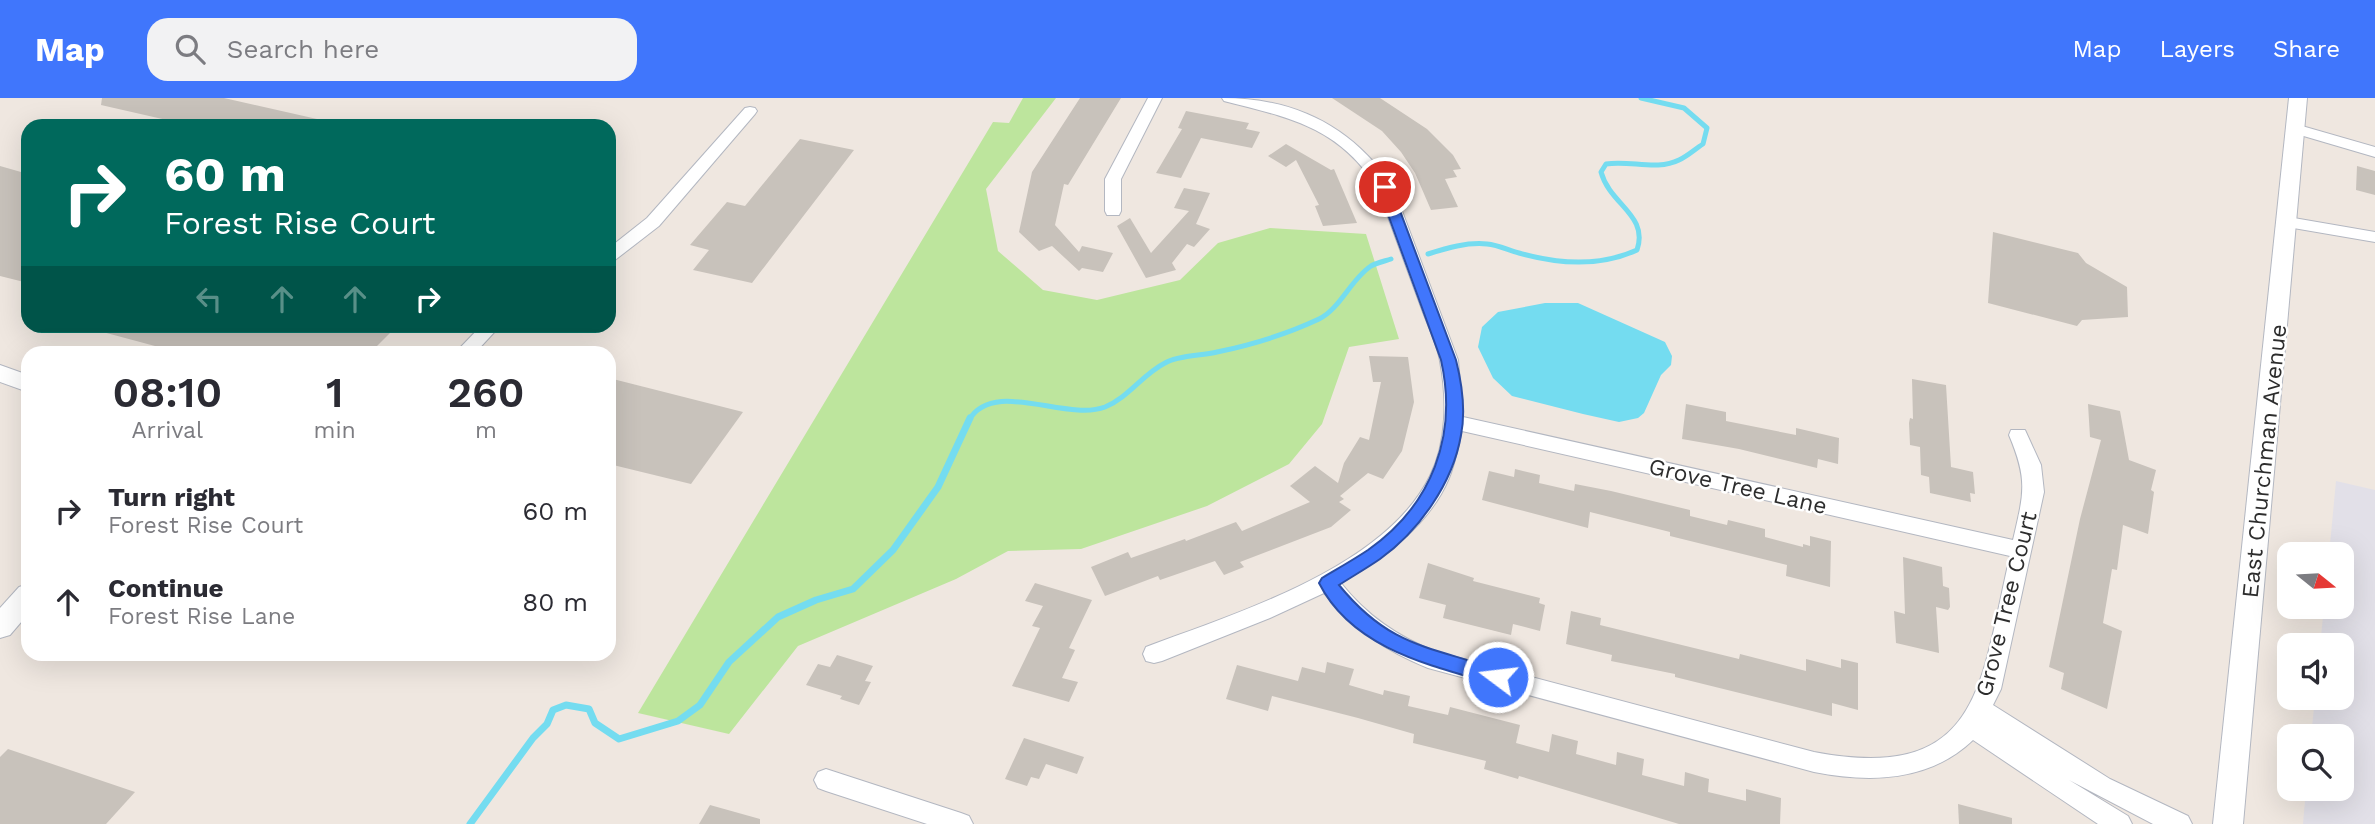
<!DOCTYPE html>
<html lang="en">
<head>
<meta charset="utf-8">
<style>
  :root { --surface:#fff; --page:#f2f2f3; --text:#2b2b33; --muted:#7c7c81; --accent:#4076fc }
  body { margin:0; font-family:"Work Sans",sans-serif; background:var(--page); color:var(--text); height:100vh; display:flex; flex-direction:column; font-size:26px; white-space:nowrap }
  * { box-sizing:border-box; margin:0 }
  p { font-size:23px; color:var(--muted) }
  .icon { flex:none; width:38px; height:38px; fill:none; stroke:currentColor; stroke-width:2; stroke-linecap:round; stroke-linejoin:round }
  .map { position:relative; flex:1; overflow:hidden }
  .sheet { position:absolute; left:21px; top:248px; width:595px; height:315px; display:flex; flex-direction:column; background:var(--surface); border-radius:21px; box-shadow:0 7px 28px #0002 }
  .sheet>* { flex:none }
  .guide { position:absolute; left:21px; top:21px; width:595px; height:214px; border-radius:21px; box-shadow:0 7px 28px #0002; background:#00695c; color:#fff; overflow:hidden }
  .needle { width:46px; rotate:108deg }
  .controls { position:absolute; left:2277px; top:444px; display:grid; gap:14px }
  .controls a { display:grid; place-items:center; width:77px; height:77px; border-radius:14px; background:var(--surface); box-shadow:0 7px 28px #0002; font-size:35px }
  .pin { position:absolute; display:grid; place-items:center; width:60px; height:60px; color:#fff; margin:-30px; border:4px solid #fff; border-radius:50%; box-shadow:0 2px 7px #0007 }
  .me { position:absolute; width:77px; margin:-38px; rotate:285deg; stroke-linejoin:round; filter:drop-shadow(0 0 5px #0008) }
  .turn { display:flex; align-items:center; gap:24px; height:147px; padding:0 28px; font-size:32px }
  .turn .icon { width:91px; height:91px; stroke-width:2.5 }
  .turn b { display:block; font-size:49px; line-height:60px }
  .lanes { display:flex; align-items:center; height:66px; padding:0 28px; background:#0003; justify-content:center; gap:35px; direction:ltr }
  .lanes .off { opacity:.35 }
  .eta { display:flex; justify-content:space-evenly; align-items:center; height:119px; text-align:center }
  .eta b { font-size:42px; font-weight:600; line-height:49px }
  ul { padding:0; list-style:none }
  li { display:flex; align-items:center; gap:21px; height:91px; padding:0 28px }
  li div { flex:1 }
  li b { display:block; font-size:26px }
  li em { font-style:normal }
  header { display:flex; align-items:center; gap:42px; box-sizing:border-box; height:98px; padding:0 35px; background:var(--accent); color:#fff }
  header strong { font-size:33px }
  nav { display:flex; gap:38px; margin-inline-start:auto; font-size:24px }
  .search { width:490px; height:63px; background:var(--page); display:flex; align-items:center; gap:18px; box-sizing:border-box; padding:0 24px; border-radius:21px; color:var(--muted); font-size:26px }
  .map>svg:first-child { display:block }
</style>
</head>
<body>
<header>
<strong>Map</strong>
<div class="search"><svg class="icon" aria-label="search" viewBox="0 0 24 24"><circle cx="10" cy="10" r="6"/><path d="M15 15l6 6"/></svg>Search here</div>
<nav><a>Map</a><a>Layers</a><a>Share</a></nav>
</header>
<div class="map">
<svg width="2375" height="726" viewBox="0 0 2375 726">
  <rect width="100%" height="100%" fill="#efe7e0"/>
  <path fill="#e2e0e8" d="M2336,383L2375,392V726H2303L2306,691H2342V639H2311L2315,600H2342V548H2320L2324,509H2342V457H2329Z"/>
  <path fill="#bde59d" d="M1023,0H1056L986,91L998,153L1043,192L1097,202L1180,182L1218,145L1270,130L1366,136L1399,241L1349,249L1322,326L1289,366L1207,408L1081,451L1008,453L956,481L798,548L729,636L638,615L993,24L1009,25Z"/>
  <path fill="#74dcf0" d="M1545,205H1578L1665,244L1672,258L1671,267L1661,277L1644,315L1638,320L1619,324L1583,316L1512,298L1493,280L1478,249L1482,229L1498,214Z"/>
  <g fill="none" stroke-linecap="round" stroke-linejoin="round">
    <g stroke="#74dcf0" stroke-width="5">
      <path d="M1428,156C1447,150 1467,144 1487,146C1498,147 1508,152 1519,155C1558,166 1600,169 1637,152C1649,117 1610,107 1601,74L1606,66C1630,62 1657,73 1679,62C1688,58 1695,51 1703,46L1707,30L1684,10L1641,0"/>
      <path d="M969,322C994,280 1066,324 1105,309C1129,299 1143,276 1165,265C1179,257 1202,258 1217,254C1251,247 1287,236 1319,221C1340,211 1351,181 1371,168C1376,165 1385,163 1391,161"/>
    </g>
    <path stroke="#74dcf0" stroke-width="7" d="M470,726L533,640L547,626L553,612L566,607L589,611L595,625L619,641L678,623L700,607L729,564L778,519L816,502L853,491L893,452L938,389L970,320"/>
  </g>
  <g fill="#c8c2bb">
    <path d="M102,0H224L317,21V28H193L101,7Z"/>
    <path d="M1080,0H1121L1068,87L1064,86L1055,127L1079,154L1082,148L1113,155L1103,174L1082,170L1079,173L1052,148L1039,153L1019,134L1032,74Z"/>
    <path d="M1332,0H1380L1427,31L1453,57L1461,71L1453,72L1457,79L1445,81L1458,109L1431,112L1415,75L1401,54L1382,33Z"/>
    <path d="M1186,13L1249,25L1246,31L1260,34L1252,50L1201,40L1181,80L1156,75L1182,31L1178,30Z"/>
    <path d="M800,41L854,52L752,185L693,172L709,152L690,147L727,104L745,108Z"/>
    <path d="M1286,46L1331,72L1334,71L1357,125L1323,128L1315,108L1319,107L1296,62L1286,69L1268,58Z"/>
    <path d="M0,68L28,76V185L0,178Z"/>
    <path d="M2357,68L2375,73V97L2356,92Z"/>
    <path d="M1184,90L1210,95L1196,126L1210,131L1194,149L1187,146L1172,165L1176,172L1146,180L1117,128L1130,120L1151,155L1189,113L1174,110Z"/>
    <path d="M1993,134L2078,155L2086,165L2127,189L2128,219L2082,222L2077,228L1988,205Z"/>
    <path d="M100,228H397L369,256H194L183,253L181,255L99,233Z"/>
    <path d="M1369,258L1408,259L1414,304L1402,353L1383,381L1368,375L1340,398L1344,401L1339,404L1351,412L1331,429L1240,464L1244,469L1224,477L1215,463L1160,482L1158,478L1105,498L1091,469L1128,454L1131,460L1185,441L1186,443L1236,424L1242,433L1310,404L1290,388L1315,368L1338,385L1344,365L1360,339L1369,342L1381,284H1373Z"/>
    <path d="M609,280L743,314L691,386L609,366Z"/>
    <path d="M1912,281L1946,287L1951,369L1973,374L1975,396L1970,395L1971,404L1930,395L1929,379L1921,377L1920,349L1910,347L1909,325L1910,320L1913,321Z"/>
    <path d="M1686,306L1726,314V323L1796,337V330L1839,340L1838,366L1818,361L1817,370L1739,351L1682,341Z"/>
    <path d="M2088,306L2120,313L2129,362L2156,372L2151,392L2154,394L2148,436L2123,427L2117,472L2112,471L2103,525L2122,533L2107,611L2061,591L2064,575L2049,569L2080,421L2101,342L2090,339Z"/>
    <path d="M1515,371L1540,377L1539,385L1574,393L1575,386L1611,393L1690,412V418L1727,427L1728,422L1765,431V439L1803,449V446L1810,448V438L1831,443L1830,489L1786,478L1787,467L1670,438V434L1590,414L1588,430L1482,402L1489,373L1514,379Z"/>
    <path d="M1903,459L1942,469L1943,488L1949,490L1950,509L1948,512L1936,509L1939,555L1896,545L1894,513L1905,516Z"/>
    <path d="M1428,465L1474,480L1473,483L1540,500L1539,505L1545,507L1540,533L1513,526L1511,537L1443,520L1446,507L1419,500Z"/>
    <path d="M1035,485L1092,502L1069,550L1075,552L1062,580L1078,584L1069,604L1012,588L1040,530L1032,528L1043,508L1025,503Z"/>
    <path d="M1571,513L1601,520L1600,527L1739,561L1740,556L1806,573V561L1841,570V561L1858,565V612L1832,605V618L1675,579V576L1611,563L1612,557L1566,546Z"/>
    <path d="M837,557L873,568L865,583L871,584L859,607L840,601L842,598L806,587L818,566L830,569Z"/>
    <path d="M1327,564L1354,571L1349,587L1383,597L1384,592L1410,598L1408,608L1448,617L1450,609L1520,627L1516,645L1549,654L1552,636L1578,643L1576,656L1616,667L1617,654L1644,661L1642,677L1684,688L1685,674L1709,681L1708,694L1746,703V691L1781,700L1780,726H1679L1519,678L1518,681L1484,671L1486,663L1413,645L1414,636L1358,620L1272,598L1268,613L1226,601L1237,567L1298,583L1302,569L1325,575Z"/>
    <path d="M1024,640L1084,659L1077,676L1046,666L1039,681L1031,679L1027,688L1005,681Z"/>
    <path d="M8,651L135,694L106,726H0V659Z"/>
    <path d="M1958,706L2012,720V726H1959Z"/>
    <path d="M710,707L760,721V726H699Z"/>
  </g>
  <g fill="none" stroke-linecap="round" stroke-linejoin="round">
    <defs>
      <g id="minor">
        <path d="M1148,0H1162L1121,81V113L1119,117H1107L1105,113V81Z"/>
        <path d="M1222,0C1295,0 1352,28 1393,89L1458,262L1463,319L2013,442C2024,395 2028,382 2009,337L2011,332H2025L2041,367L2044,394L2001,591L1993,607L2110,681L2188,718L2192,726H2153L2069,682L2128,718L2132,726H2098L1973,642C1929,684 1870,685 1814,674L1428,570C1386,553 1353,531 1324,495L1270,520L1162,563L1154,565L1146,563L1143,556L1146,549C1236,515 1385,470 1430,378C1447,344 1447,300 1440,263C1437,245 1427,226 1421,209C1406,169 1392,129 1377,89C1337,28 1290,20 1224,3ZM1462,333L2010,458C1980,586 1982,686 1814,654L1437,554C1398,539 1367,518 1341,485C1383,460 1429,428 1449,380C1455,366 1458,348 1462,333Z"/>
        <path d="M750,9L755,10L757,13L755,16L659,128L615,162L609,164V150L647,120L745,10Z"/>
        <path d="M2295,26L2375,49V59L2290,34L2287,31L2290,28Z"/>
        <path d="M2288,119L2375,134V144L2282,128L2280,124Z"/>
        <path d="M481,228H500L474,256H454Z"/>
        <path d="M826,671L961,715L969,718L973,726H927L826,693L818,690L814,682L818,674Z"/>
      </g>
      <g id="tertiary">
        <path d="M2289,0H2307L2243,726H2213Z"/>
        <path d="M0,267L28,277V294L0,284Z"/>
        <path d="M28,486V516L10,537L0,540V510L19,489Z"/>
      </g>
    </defs>
    <use href="#minor" stroke="#b3b7c1" stroke-width="2"/>
    <use href="#tertiary" stroke="#b3b7c1" stroke-width="2"/>
    <use href="#minor" fill="#fff" fill-rule="evenodd"/>
    <use href="#tertiary" fill="#fff" fill-rule="evenodd"/>
  </g>
  <path fill="#4076fc" stroke="#2a4da4" stroke-width="2" d="M1385,85L1391,89L1456,262C1462,286 1466,312 1461,337C1453,385 1419,433 1380,461C1367,470 1353,478 1339,487C1392,552 1433,548 1504,574L1507,579L1504,585L1498,587C1433,568 1353,552 1319,485L1322,480C1337,471 1353,462 1368,452C1432,407 1458,338 1441,262L1378,89Z"/>
  <g text-anchor="middle" stroke-width="5" stroke-linejoin="round" paint-order="stroke">
    <g font-size="23" fill="#2d2d2d" stroke="#fff">
      <text transform="translate(2264 363) rotate(-84)" y="8">East Churchman Avenue</text>
      <text transform="translate(1738 388) rotate(13)" y="8">Grove Tree Lane</text>
      <text transform="translate(2006 506) rotate(-76)" y="8">Grove Tree Court</text>
    </g>
  </g>
</svg>
<div class="controls">
<a><svg class="needle" viewBox="-14 -14 28 28"><path d="M0-13l5 13h-10z" fill="#e53935"/><path d="M0 13l5-13h-10z" fill="#7c7c81"/></svg></a>
<a><svg class="icon" aria-label="sound" viewBox="0 0 24 24"><path d="M4 9h4l5-4v14l-5-4H4zM17 9q2 3 0 6"/></svg></a>
<a><svg class="icon" aria-label="search" viewBox="0 0 24 24"><circle cx="10" cy="10" r="6"/><path d="M15 15l6 6"/></svg></a>
</div>
<div class="pin" style="left:1385px;top:89px;background:#d93025"><svg class="icon" aria-label="arrive" viewBox="0 0 24 24"><path d="M6 21V4h12l-3 4 3 4H6"/></svg></div>
<svg class="me" style="left:1498px;top:579px" viewBox="-20 -20 40 40"><circle r="17" fill="#4076fc" stroke="#fff" stroke-width="3"/><path d="M0-11L8 9 0 5-8 9z" fill="#fff"/></svg>
<div class="guide">
<div class="turn"><svg class="icon" aria-label="right" viewBox="0 0 24 24"><path d="M7 20v-9h11M14 6l5 5-5 5"/></svg><div><b>60 m</b>Forest Rise Court</div></div>
<div class="lanes"><svg class="icon off" aria-label="left" viewBox="0 0 24 24"><path d="M17 20v-9H6M10 6l-5 5 5 5"/></svg><svg class="icon off" aria-label="ahead" viewBox="0 0 24 24"><path d="M12 20V5M6 11l6-6 6 6"/></svg><svg class="icon off" aria-label="ahead" viewBox="0 0 24 24"><path d="M12 20V5M6 11l6-6 6 6"/></svg><svg class="icon" aria-label="right" viewBox="0 0 24 24"><path d="M7 20v-9h11M14 6l5 5-5 5"/></svg></div>
</div>
<section class="sheet">
<div class="eta">
<div><b>08:10</b><p>Arrival</p></div>
<div><b>1</b><p>min</p></div>
<div><b>260</b><p>m</p></div>
</div>
<ul>
<li><svg class="icon" aria-label="right" viewBox="0 0 24 24"><path d="M7 20v-9h11M14 6l5 5-5 5"/></svg><div><b>Turn right</b><p>Forest Rise Court</p></div><em>60 m</em></li>
<li><svg class="icon" aria-label="ahead" viewBox="0 0 24 24"><path d="M12 20V5M6 11l6-6 6 6"/></svg><div><b>Continue</b><p>Forest Rise Lane</p></div><em>80 m</em></li>
</ul>
</section>
</div>
</body>
</html>
